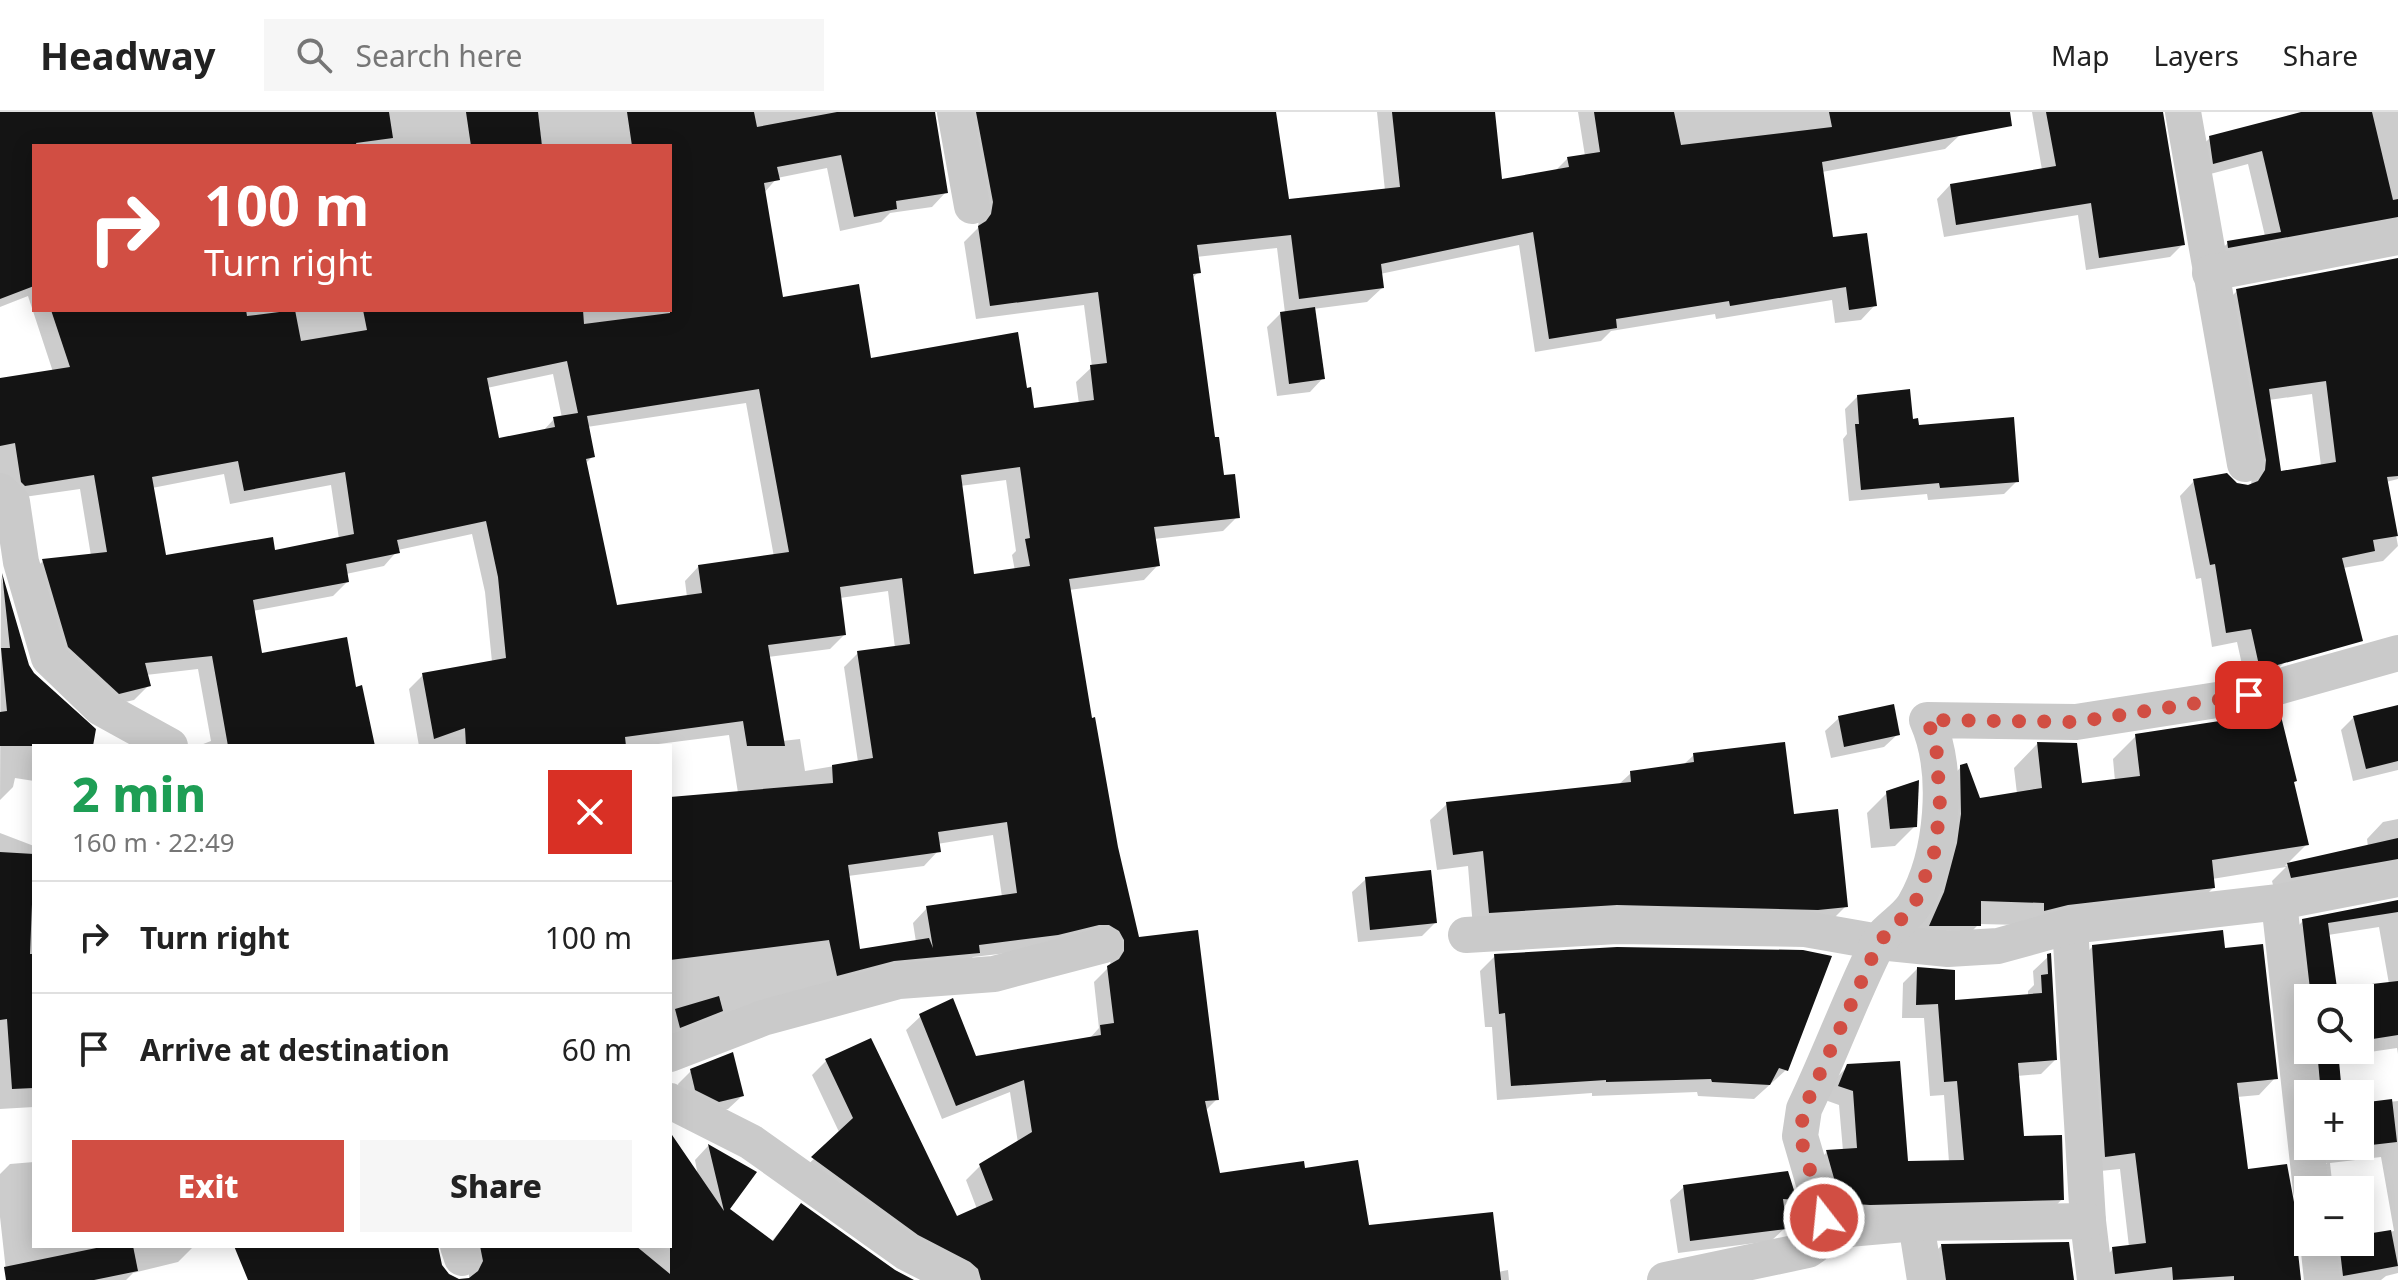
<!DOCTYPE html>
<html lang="en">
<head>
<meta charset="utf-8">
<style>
  :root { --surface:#fff; --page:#f6f6f6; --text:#222; --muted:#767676; --line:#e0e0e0; --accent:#d14e43 }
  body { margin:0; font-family:"Noto Sans",sans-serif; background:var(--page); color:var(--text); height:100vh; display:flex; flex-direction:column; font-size:30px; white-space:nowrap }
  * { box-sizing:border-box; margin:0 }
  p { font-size:26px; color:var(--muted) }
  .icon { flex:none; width:44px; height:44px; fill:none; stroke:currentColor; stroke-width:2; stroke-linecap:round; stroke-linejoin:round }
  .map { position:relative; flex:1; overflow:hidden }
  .sheet { position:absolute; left:32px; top:632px; width:640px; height:504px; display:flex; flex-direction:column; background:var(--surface); border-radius:0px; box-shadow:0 4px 20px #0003 }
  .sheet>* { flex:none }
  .guide { position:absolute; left:32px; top:32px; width:640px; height:168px; border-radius:0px; box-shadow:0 4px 20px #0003; background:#d14e43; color:#fff; overflow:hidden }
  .controls { position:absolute; left:2294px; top:872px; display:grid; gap:16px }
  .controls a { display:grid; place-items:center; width:80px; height:80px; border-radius:0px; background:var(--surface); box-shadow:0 4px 20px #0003; font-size:40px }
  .pin { position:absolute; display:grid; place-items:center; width:68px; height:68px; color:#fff; margin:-34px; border-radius:16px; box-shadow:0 4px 12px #0006 }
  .me { position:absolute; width:88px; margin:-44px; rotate:344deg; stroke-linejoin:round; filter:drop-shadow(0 0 6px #0008) }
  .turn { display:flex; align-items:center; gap:28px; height:168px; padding:0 40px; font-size:36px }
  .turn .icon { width:104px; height:104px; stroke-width:2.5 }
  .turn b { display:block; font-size:56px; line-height:68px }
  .round { display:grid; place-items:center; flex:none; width:84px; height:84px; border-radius:0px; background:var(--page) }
  .head { display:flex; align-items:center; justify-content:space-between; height:136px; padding:0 40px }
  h1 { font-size:48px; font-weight:800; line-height:60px; color:#1e9e55 }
  .action { display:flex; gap:16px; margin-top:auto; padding:16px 40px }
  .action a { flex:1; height:92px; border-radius:0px; background:var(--accent); color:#fff; font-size:32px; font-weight:800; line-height:92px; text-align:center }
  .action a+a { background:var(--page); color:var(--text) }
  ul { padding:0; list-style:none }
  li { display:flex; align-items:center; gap:24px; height:112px; padding:0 40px; border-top:2px solid var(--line) }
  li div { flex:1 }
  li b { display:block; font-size:30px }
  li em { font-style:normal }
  header { display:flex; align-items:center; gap:48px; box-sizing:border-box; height:112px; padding:0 40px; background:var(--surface); border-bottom:2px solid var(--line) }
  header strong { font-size:38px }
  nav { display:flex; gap:44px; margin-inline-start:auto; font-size:28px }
  .search { width:560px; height:72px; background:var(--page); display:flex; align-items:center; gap:20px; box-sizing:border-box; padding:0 28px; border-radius:0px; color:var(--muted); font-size:30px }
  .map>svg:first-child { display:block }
</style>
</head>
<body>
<header>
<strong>Headway</strong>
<div class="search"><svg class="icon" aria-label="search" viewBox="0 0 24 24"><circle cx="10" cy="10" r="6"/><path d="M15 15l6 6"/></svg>Search here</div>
<nav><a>Map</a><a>Layers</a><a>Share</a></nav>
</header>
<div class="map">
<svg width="2398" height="1168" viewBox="0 0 2398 1168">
  <rect width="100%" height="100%" fill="#fff"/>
  <g fill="#0003" fill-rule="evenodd">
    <path d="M0,0H39L48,34H34V198H670V34H80L66,0H933L946,80L932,95L890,101L881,110L840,119L827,56L777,66L764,81L781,188L869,248L1025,278L1032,299L1079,292L1076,270L1092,255L1084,193L976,207L964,130L978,116L979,106L956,0H1274L1287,89L1385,79L1377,0H1493L1500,69L1555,59L1568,46L1585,44L1578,0H2004L1960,23L1945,37L1822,60L1831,127L1875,193L1861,208L1835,211L1832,188L1716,207L1715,202L1611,219L1601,229L1535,240L1519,133L1380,162L1382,176L1367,190L1313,197L1323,266L1310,280L1277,284L1267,215L1280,202L1285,201L1277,136L1196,145L1198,160L1192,167L1214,327L1222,365L1237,405L1223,419L1154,427L1158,453L1144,468L1069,478L1090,608L1137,827L1217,987L1205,999L1218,1063L1303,1058L1367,1116L1498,1160L1508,1158L1509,1168H961L799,1061L840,1022L812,963L826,949L862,932L956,1106L977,1097L966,1068L980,1054L1018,1031L1010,980L942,1007L906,918L921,904L975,946L1089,927L1099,916L1094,870L1110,854L1111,843L1042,837L973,845L963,854L670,927V687L738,681L729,623L643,634H419L409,577L423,563L492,550L485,480L472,422L398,438L384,454L346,462L347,470L333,484L253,499L261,543L354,577L373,634H198L211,629L198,557L146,563L148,574L134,588L104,595L54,549L29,463L43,449L91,444L80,377L10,387L0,379V268L53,260L28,184L0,195ZM553,262L562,306L554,307L543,319L497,328L487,276ZM746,291L774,445L699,454L685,469L687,485L616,495L585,352L593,344L587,315ZM224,362L230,392L331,373L339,427L274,440L164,446L152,376ZM1006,368L1016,439L1012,443L1015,459L972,464L960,374ZM888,479L895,536L858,541L844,555L858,650L805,659L800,627L782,629L768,545L830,537L844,523L840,486ZM993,723L1002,785L927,796L913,811L916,830L858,839L848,764L924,754L938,739L937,732Z"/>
    <path d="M2032,0H2139L2183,132L2170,145L2086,158L2078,103L1944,125L1937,87L1950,73L2042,58Z"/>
    <path d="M2304,0H2398V125L2213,145L2228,131L2265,124L2248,52L2199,65L2195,40L2210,26Z"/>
    <path d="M2398,148V367L2386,370L2398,434L2383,449L2343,456L2285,550L2270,564L2246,571L2237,530L2212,535L2201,466L2196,467L2180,384L2194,369L2251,373L2252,364L2222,194L2237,179ZM2312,282L2321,354L2280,362L2269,288Z"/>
    <path d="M1857,285L1912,309L1917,315L2017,369L2004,382L1928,388L1927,382L1849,389L1843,327L1847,322L1845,297Z"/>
    <path d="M1,465L27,553L91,634H34V669L15,666L13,675L0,688Z"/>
    <path d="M2398,595V658L2353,669L2341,618L2354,605Z"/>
    <path d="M1839,606L1898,622L1884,635L1831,646L1825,619Z"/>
    <path d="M2136,624L2292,671L2307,732L2285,754L2368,735L2367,727L2383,710L2398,707V770L2275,781L2272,769L2286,755L2212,767L2213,776L2190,799L2021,813L1979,812L1955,836H1907L1938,679L1961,655L1979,688L2017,682L2014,656L2037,632L2080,673L2115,669L2113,647Z"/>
    <path d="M1694,643L1792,704L1846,794L1830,810L1473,816L1468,754L1437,758L1430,708L1447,692L1618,673L1631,661L1683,653Z"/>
    <path d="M1887,681L1915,714L1895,734L1871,736L1867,701Z"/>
    <path d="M0,721L34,734V995L0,997Z"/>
    <path d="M1366,767L1435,811L1422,824L1358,830L1352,780Z"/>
    <path d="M2398,790V942L2397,936L2336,945L2340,982H2308L2287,825L2303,809ZM2379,815L2389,872L2336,879L2328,823ZM2308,886H2360V938H2308Z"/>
    <path d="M2093,834L2223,838L2275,966L2259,983L2237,985L2246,1059L2308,1100V1126L2296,1125L2295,1132L2301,1168H2098L2097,1154L2113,1137L2129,1135L2120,1057L2090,1060L2077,851Z"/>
    <path d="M1495,844L1786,958L1754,987L1698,984L1697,980L1592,984V981L1497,988L1492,915H1485L1480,859Z"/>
    <path d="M2049,844L2055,948L2041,962L2017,964L2022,1027L2062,1087L2048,1102L1827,1105L1813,1054L1827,1040L1843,1039L1839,993L1825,988L1833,969L1848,954L1906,1051L1949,1050L1944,983L1930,984L1924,906H1902L1903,871L1917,857L1953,890L2028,884V879L2034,873L2033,859Z"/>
    <path d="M691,959L742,984L728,997L705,1003L682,991L678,972Z"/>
    <path d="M2398,989V1161L2386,1164L2381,1168H2325L2314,1130H2360V1126L2394,1119L2381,1045L2330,1051L2333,1078H2314L2313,1065L2327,1051L2312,1053L2310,1034H2360V993Z"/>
    <path d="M670,1023L698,1064L695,1048L708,1034L754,1060L727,1097L771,1130L801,1094L910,1168H469V1155L459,1134H670Z"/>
    <path d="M34,1050V1134L192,1136L178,1150L133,1161L126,1168H7L0,1105V1062L10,1052Z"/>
    <path d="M1684,1075L1795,1088L1782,1100L1785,1116L1771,1129L1678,1141L1670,1088Z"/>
    <path d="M1941,1134L2072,1168H1928L1925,1150Z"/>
  </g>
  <g fill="#141414" fill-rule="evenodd">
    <path d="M0,0H389L393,26L356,31L357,34H34V174L0,187Z"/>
    <path d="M466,0H538L542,34H471Z"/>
    <path d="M627,0H754L757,15L837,0H935L948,81L896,89L897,97L854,105L841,43L777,55L780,68L764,71L783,185L859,172L871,246L1018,220L1027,276L1031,275L1034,296L1094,288L1090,253L1107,251L1098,180L990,194L978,114L986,109L991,102L993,90L976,0H1276L1289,87L1400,75L1392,0H1495L1502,67L1569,55L1567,45L1600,40L1594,0H1674L1681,33L1832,15L1829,0H2010L2012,14L1822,50L1833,125L1867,121L1877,194L1849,198L1846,175L1730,194L1729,189L1616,207L1617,216L1549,227L1533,120L1381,152L1384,176L1299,187L1291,123L1197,133L1201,161L1193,162L1215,325H1219L1224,363L1235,362L1240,406L1154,415L1160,454L1069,467L1092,606L1095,605L1118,735L1139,825L1198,818L1219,988L1205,989L1220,1061L1304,1049L1305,1056L1358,1048L1369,1113L1493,1100L1501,1168H981L978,1157L970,1150L918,1123L811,1045L853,1006L825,947L871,926L957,1104L993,1088L979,1052L1032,1020L1024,968L956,994L919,902L953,886L976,944L1101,923L1100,913L1114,911L1107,854L1119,847L1124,839V828L1119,819L1109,813H1099L1058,823L979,833L980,841L894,849L837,864L829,828L670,848V685L833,671L832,653L873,646L857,539L910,532L902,466L840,475L846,523L768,533L785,634H747L743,609L625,625L626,634H466L465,616L434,627L422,561L506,546L498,465L486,409L397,428L400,441L346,452L349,470L253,488L262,541L347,525L356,575L362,573L375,634H228L212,544L145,551L151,574L119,582L68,535L42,447L107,440L94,363L25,374L21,370L15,331L0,334V266L70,255L51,198H246L247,204L295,198L301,229L367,218L363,198H583L584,212L670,201V34H632ZM567,249L578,301L553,305L555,315L499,326L487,266ZM759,277L789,440L698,453L702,481L617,493L586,347L595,345L587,304ZM238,349L244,379L345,360L354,422L275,438L273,425L166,443L152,365ZM1020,355L1030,426L1025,427L1030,454L974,462L961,363ZM1007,710L1017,781L926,794L933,836L929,826L860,837L848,753L941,740L938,720Z"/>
    <path d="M2046,0H2163L2185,133L2099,146L2091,91L1956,113L1950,72L2056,54Z"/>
    <path d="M2301,0H2372L2393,88L2398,87V105L2228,136L2227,129L2281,120L2262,39L2213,52L2209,24Z"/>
    <path d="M2398,146V364L2387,365L2398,424L2373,428L2375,439L2342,446L2363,529L2260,558L2251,517L2226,521L2215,452L2210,453L2193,367L2227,361L2237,371L2248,373L2258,369L2265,358L2266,348L2236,177ZM2326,269L2336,350L2281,359L2269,277Z"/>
    <path d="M1315,195L1325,267L1289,272L1280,200Z"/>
    <path d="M1910,277L1913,307L1918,306L1919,313L2014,305L2019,370L1940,376L1939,371L1861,378L1855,312H1859L1857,283Z"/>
    <path d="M2,461L29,553L34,561L96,617L93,634H0V600L7,599L1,536H10Z"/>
    <path d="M1894,592L1900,623L1844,635L1838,604Z"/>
    <path d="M2398,593V649L2366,657L2353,604Z"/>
    <path d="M2279,596L2297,669L2294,670L2309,733L2212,748L2215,776L2068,793L2044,799V791L1981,789V814H1929L1944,780L1957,731L1961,702L1960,653L1967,651L1980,686L2042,676L2037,630L2077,631L2082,671L2140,664L2135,622L2252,604Z"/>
    <path d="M1785,630L1794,702L1838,697L1848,795L1818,798L1617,793L1489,801L1483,739L1453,743L1446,690L1631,670L1630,659L1694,650L1693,641Z"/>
    <path d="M1919,668L1917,715L1890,717L1886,679Z"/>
    <path d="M2398,726V747L2291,766L2287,751Z"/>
    <path d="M0,740L34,742L30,842H34V976L12,977L7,907L0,908Z"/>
    <path d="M1431,758L1437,811L1370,818L1365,765Z"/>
    <path d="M2398,788V800L2328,811L2337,876L2398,869V923L2360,929V886H2311L2302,807Z"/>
    <path d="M2223,818L2225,836L2263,832L2278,967L2237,971L2248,1057L2287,1052L2294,1090L2308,1098V1112L2299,1121L2297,1131L2301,1168H2234V1164L2173,1168L2172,1155L2115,1162L2112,1135L2146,1131L2135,1041L2105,1045L2092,833Z"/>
    <path d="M1617,835L1803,838L1832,844L1788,959L1779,956L1770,973L1712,970L1711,967L1606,970V968L1511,974L1505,901L1499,902L1494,842Z"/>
    <path d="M2051,841L2057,948L2018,951L2024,1024L2062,1023L2064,1088L1870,1093L1841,1091L1826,1038L1857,1036L1853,979L1838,974L1847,952L1900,949L1908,1049L1964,1048L1957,969L1944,970L1938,892L1916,893L1917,855L1955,858V888L2042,881L2041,863L2048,862L2047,842Z"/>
    <path d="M719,884L723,899L680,916L675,897Z"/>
    <path d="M2317,938H2338L2342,982H2321Z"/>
    <path d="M733,940L744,984L719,990L695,978L690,957Z"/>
    <path d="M2392,987L2397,1030L2328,1038L2327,1034H2360V991Z"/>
    <path d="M670,1020L724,1099L708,1032L757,1060L730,1097L773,1129L801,1091L895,1158L914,1168H248L234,1134H438L442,1153L449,1162L459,1167L469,1166L478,1159L483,1149L480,1134H636L670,1162Z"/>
    <path d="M1788,1059L1797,1088L1783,1087L1787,1117L1690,1129L1683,1073Z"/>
    <path d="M2391,1118L2398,1154L2343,1164L2339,1130H2360V1123Z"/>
    <path d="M2069,1130L2074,1168H1946L1941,1132Z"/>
    <path d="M106,1134H133L138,1159L94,1168H6L4,1155Z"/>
  </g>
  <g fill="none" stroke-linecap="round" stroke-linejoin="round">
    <g stroke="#cacaca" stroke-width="36">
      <path d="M955,0L972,94"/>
      <path d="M2183,0L2245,352"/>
      <path d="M2210,161L2398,125"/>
      <path d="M0,379L12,390L21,450L49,546L101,596L170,634"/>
      <path d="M2279,790L2311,1078"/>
      <path d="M2070,814L2088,1109L2095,1168"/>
      <path d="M1466,823L1617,814L1805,817L1879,830L1948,837L1998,834L2070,814L2279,790L2398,767"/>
      <path d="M670,942L763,906L899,869L994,862L1104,833"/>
      <path d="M670,989L751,1030L907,1141L960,1168"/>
      <path d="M1916,1111L1925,1168"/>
      <path d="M1820,1130L1824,1106L1800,1024L1804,997C1830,943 1850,887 1877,833C1885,817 1905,808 1914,793C1943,743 1950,660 1927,608L2076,610L2249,583L2398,541"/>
      <path d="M2318,1130L2322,1168"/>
      <path d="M458,1134L462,1146"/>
      <path d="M1665,1168L1808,1138L1837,1118L1916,1111L2088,1109"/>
    </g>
  </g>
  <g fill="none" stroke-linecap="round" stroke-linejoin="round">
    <path stroke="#d14e43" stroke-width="14" stroke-dasharray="0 25.2" d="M1824,1106L1800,1024L1804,997L1879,830L1914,794L1935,738L1940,694L1936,630L1927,608L2076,610L2249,583"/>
  </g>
</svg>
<div class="controls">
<a><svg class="icon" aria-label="search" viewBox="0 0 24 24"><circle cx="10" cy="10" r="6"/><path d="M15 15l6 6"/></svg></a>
<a>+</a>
<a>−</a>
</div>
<div class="pin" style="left:2249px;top:583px;background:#d93025"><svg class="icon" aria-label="arrive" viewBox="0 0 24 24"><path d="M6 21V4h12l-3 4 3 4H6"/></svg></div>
<svg class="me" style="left:1824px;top:1106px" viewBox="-20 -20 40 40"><circle r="17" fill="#d14e43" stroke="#fff" stroke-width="3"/><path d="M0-11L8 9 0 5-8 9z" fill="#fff"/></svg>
<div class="guide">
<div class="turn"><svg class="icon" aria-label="right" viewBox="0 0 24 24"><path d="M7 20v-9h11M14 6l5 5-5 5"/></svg><div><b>100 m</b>Turn right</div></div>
</div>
<section class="sheet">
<div class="head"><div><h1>2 min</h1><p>160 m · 22:49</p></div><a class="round" style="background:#d93025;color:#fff"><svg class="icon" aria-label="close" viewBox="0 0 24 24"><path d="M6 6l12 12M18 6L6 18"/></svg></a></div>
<ul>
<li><svg class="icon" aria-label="right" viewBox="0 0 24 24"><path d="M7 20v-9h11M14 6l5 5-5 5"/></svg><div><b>Turn right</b></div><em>100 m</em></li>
<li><svg class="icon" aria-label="arrive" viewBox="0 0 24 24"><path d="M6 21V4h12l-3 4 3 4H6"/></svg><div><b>Arrive at destination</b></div><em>60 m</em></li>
</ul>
<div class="action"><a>Exit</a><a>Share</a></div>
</section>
</div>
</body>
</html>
